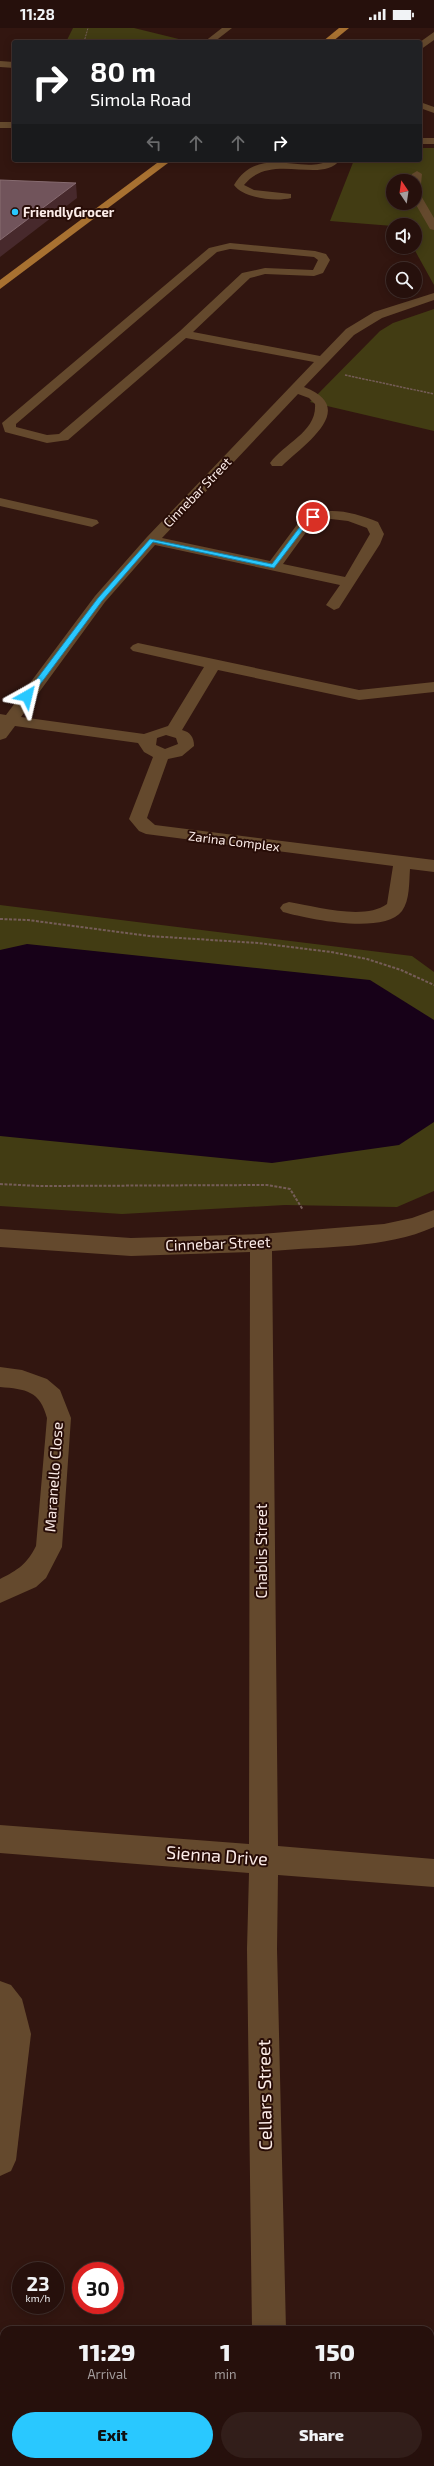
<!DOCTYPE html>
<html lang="en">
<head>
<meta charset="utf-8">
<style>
  :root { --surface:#26100c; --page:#321e1a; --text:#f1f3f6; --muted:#a49d9d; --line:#42302d; --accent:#29c8ff }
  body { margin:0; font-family:"Exo 2",sans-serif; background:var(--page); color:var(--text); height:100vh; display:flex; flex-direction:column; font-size:15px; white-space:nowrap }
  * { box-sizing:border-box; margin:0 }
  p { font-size:13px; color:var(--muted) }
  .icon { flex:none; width:22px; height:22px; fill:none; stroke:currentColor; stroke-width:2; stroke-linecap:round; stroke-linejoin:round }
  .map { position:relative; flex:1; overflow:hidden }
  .drawer { position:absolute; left:0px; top:2298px; width:434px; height:140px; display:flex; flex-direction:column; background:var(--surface); border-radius:12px 12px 0 0; box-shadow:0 2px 10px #0003,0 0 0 1px var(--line) }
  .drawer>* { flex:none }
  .top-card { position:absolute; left:12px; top:12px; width:410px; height:122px; border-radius:4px; box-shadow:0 2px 10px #0003,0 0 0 1px var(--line); background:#202124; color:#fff; overflow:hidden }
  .needle { width:26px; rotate:347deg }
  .fabs { position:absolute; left:386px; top:146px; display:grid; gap:8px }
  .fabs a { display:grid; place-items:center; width:36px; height:36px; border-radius:50%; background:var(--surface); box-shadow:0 2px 10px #0003,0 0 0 1px var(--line); font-size:20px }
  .speed { position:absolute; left:12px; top:2234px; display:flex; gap:8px; font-size:20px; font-weight:700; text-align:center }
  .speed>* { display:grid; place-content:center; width:52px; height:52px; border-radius:50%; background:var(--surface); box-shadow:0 2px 10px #0003,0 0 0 1px var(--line); line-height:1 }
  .speed small { font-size:10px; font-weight:400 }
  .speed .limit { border:6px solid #d22; background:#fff; color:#111 }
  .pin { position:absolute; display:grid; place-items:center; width:34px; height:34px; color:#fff; margin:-17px; border:2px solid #fff; border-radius:50%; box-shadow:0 1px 4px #0007 }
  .me { position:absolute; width:44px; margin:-22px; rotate:37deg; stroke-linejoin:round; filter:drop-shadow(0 0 3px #0008) }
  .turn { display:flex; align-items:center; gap:14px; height:84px; padding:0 12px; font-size:18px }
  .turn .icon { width:52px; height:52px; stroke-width:2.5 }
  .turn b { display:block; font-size:28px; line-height:34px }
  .lanes { display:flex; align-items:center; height:38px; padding:0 12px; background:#0003; justify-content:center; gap:20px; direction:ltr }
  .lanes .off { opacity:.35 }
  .eta { display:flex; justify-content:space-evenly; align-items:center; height:68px; text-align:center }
  .eta b { font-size:24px; font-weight:800; line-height:28px }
  .primary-button { display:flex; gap:8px; margin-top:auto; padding:8px 12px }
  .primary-button a { flex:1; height:46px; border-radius:24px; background:var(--accent); color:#111; font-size:16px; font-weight:800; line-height:46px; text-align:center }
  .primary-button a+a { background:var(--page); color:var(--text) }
  .status { display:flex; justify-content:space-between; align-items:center; height:28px; padding:0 20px; background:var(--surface); direction:ltr }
  .status svg { height:11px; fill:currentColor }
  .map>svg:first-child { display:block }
</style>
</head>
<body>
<div class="status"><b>11:28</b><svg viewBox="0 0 49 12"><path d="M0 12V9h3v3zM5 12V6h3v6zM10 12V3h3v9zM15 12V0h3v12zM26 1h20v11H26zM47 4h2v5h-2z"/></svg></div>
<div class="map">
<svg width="434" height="2438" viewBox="0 0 434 2438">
  <rect width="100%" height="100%" fill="#321610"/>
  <g fill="#423c13" fill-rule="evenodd">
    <path d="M73,0H134L191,14H66Z"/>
    <path d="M420,120H434V257L413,219H415V197L393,198L330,193L354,132H420ZM393,153H415V175H393Z"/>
    <path d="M434,281V403L310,374L380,303L393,295Z"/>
    <path d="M0,877L412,928L434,944V1163L397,1179L285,1177L122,1186L0,1178Z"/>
  </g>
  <path fill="#170118" d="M27,916L370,952L434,992V1094L399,1117L272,1135L0,1108V922Z"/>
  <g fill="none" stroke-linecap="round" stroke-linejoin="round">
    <path stroke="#755d58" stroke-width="1" stroke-dasharray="2 1" stroke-linecap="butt" d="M84,14L88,0"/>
    <path stroke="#755d58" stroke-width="1.5" stroke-dasharray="2.5 1" stroke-linecap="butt" d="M345,347L434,366"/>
    <g stroke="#755d58" stroke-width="2" stroke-dasharray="3 1.5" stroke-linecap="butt">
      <path d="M0,891L28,892L149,908L258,915L331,924L367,931L401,942L434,957"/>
      <path d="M0,1156L39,1158L267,1157L290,1161L303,1182"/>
    </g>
    <g fill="#64492d" fill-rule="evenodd">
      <path d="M222,0H232L214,14H204Z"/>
      <path d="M434,4V12L420,22V14Z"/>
      <path d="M0,33L14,34V40L0,39Z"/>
      <path d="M420,74L434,79V85L420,80Z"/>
      <rect x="0" y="94" width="14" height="6"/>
      <rect x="420" y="110" width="14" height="6"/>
      <path d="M329,132H340C321,157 271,123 244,157L254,162L291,166V170C275,174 243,170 234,157C258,115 304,148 329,132Z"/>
      <path d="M417,143L422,146L420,166L434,190V202L430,201L415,175V153H411L412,146Z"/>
      <path d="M230,215L315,223L326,226L330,232L323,245L314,248L265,246L250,250L193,304L320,328L346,301L374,284L434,265V272L382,290L354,307L304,359C359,380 305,416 282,438H272L270,435C284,415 317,404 315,376L309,370L298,366L162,510L270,533L302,490C327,477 354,484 378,494L384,506L380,516L339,580L334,582L326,577L340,557L155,517L105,574L21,689L144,706L168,698L204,639L133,623L130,620L133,617L138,615L359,662L434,654V664L359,672L218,642L182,702C190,704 194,709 194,718L182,728L168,731L148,787L147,790L155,797L434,832V844L410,841C409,854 410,872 402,883C384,907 308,891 283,884L280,880L283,876L289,874C315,878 364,893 387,876L393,838L146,806L139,803L129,791L153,729L144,724L138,715L15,698L6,710L0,712V686L6,687L95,568L147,509L314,334L186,310L68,412L47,415L5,404L2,395L209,220ZM230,221L314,229L318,232L313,242L265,240L242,245L180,303L59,406L47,407L16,399V396L217,224ZM331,491L348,493L367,500L370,506L345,549L283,536L312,496ZM166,707L176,710L178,716L165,721L156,717L157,710Z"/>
      <path d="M0,470L97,492L99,495L92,499L0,478Z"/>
      <path d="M434,1182V1199C385,1221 325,1218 272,1223L278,1818L434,1831V1859L278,1847L277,1921L286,2302H252L247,1921L249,1845L0,1825V1797L249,1816L250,1224L131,1228L0,1219V1201L131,1210L261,1206L384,1196L412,1190Z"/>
      <path d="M0,1339L22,1342L47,1351L60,1362L71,1390L62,1519L46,1550L36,1559L0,1575V1551C18,1542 27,1536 36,1518L47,1390C40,1363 26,1361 0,1359Z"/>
      <path d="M0,1953L11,1957L22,1971L31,2006L16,2132L11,2143L0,2148Z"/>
      <rect x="254" y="2434" width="36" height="4"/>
    </g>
    <g fill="#a87131" fill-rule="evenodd">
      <path d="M339,0H349L332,14H322Z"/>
      <path d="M161,132H172L0,261V252Z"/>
    </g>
  </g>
  <path fill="#47292c" d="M76,155L77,170L0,229V212Z"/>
  <path fill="#71545b" stroke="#876c71" d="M0,152L76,155L0,212Z"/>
  <path fill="#29c8ff" stroke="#1b82a6" d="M311,488L316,489L309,494L274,540L153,514L102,573L30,670L24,668L98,570L150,511L272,536L305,492Z"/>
  <circle fill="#29c8ff" stroke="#280d07" stroke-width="1.5" cx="15" cy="184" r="4"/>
  <g text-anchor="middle" stroke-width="4" stroke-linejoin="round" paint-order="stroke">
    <g font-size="13" font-weight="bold" fill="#fcece8" stroke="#280d07" text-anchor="start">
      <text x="23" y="189">FriendlyGrocer</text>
    </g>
    <g font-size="13" fill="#fcece8" stroke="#280d07">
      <text transform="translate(197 464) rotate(-46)" y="5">Cinnebar Street</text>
      <text transform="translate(234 813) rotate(7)" y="5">Zarina Complex</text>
    </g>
    <g font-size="15" fill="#fcece8" stroke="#280d07">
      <text transform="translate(218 1216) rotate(-2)" y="5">Cinnebar Street</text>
      <text transform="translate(54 1449) rotate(-86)" y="5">Maranello Close</text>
      <text transform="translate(262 1523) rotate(-90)" y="5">Chablis Street</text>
    </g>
    <g font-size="18" fill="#fcece8" stroke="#280d07">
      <text transform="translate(217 1828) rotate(4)" y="6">Sienna Drive</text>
      <text transform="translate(265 2067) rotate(-91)" y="6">Cellars Street</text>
    </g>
  </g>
</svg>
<div class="fabs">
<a><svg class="needle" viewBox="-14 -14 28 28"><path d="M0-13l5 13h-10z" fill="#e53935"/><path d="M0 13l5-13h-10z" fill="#a49d9d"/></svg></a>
<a><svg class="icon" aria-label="sound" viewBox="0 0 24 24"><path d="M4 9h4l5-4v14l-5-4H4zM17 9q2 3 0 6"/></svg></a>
<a><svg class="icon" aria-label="search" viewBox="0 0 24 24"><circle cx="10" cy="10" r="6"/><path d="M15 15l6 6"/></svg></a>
</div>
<div class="speed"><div>23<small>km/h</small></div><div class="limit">30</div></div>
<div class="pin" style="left:313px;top:489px;background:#d93025"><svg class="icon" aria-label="arrive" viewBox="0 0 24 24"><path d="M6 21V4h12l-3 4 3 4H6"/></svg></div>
<svg class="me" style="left:27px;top:668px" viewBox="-20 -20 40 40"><path d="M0-17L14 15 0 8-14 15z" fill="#29c8ff" stroke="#fff" stroke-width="4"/></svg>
<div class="top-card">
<div class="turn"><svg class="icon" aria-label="right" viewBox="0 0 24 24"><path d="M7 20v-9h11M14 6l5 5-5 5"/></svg><div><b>80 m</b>Simola Road</div></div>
<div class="lanes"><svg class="icon off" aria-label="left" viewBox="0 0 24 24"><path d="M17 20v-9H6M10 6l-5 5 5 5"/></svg><svg class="icon off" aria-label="ahead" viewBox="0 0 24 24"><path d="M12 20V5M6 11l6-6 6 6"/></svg><svg class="icon off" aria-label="ahead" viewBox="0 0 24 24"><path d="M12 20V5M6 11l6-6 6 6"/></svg><svg class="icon" aria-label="right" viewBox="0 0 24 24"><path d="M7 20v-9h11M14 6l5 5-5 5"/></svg></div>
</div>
<section class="drawer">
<div class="eta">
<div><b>11:29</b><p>Arrival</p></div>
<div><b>1</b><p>min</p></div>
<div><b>150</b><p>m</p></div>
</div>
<div class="primary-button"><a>Exit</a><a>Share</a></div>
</section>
</div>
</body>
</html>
